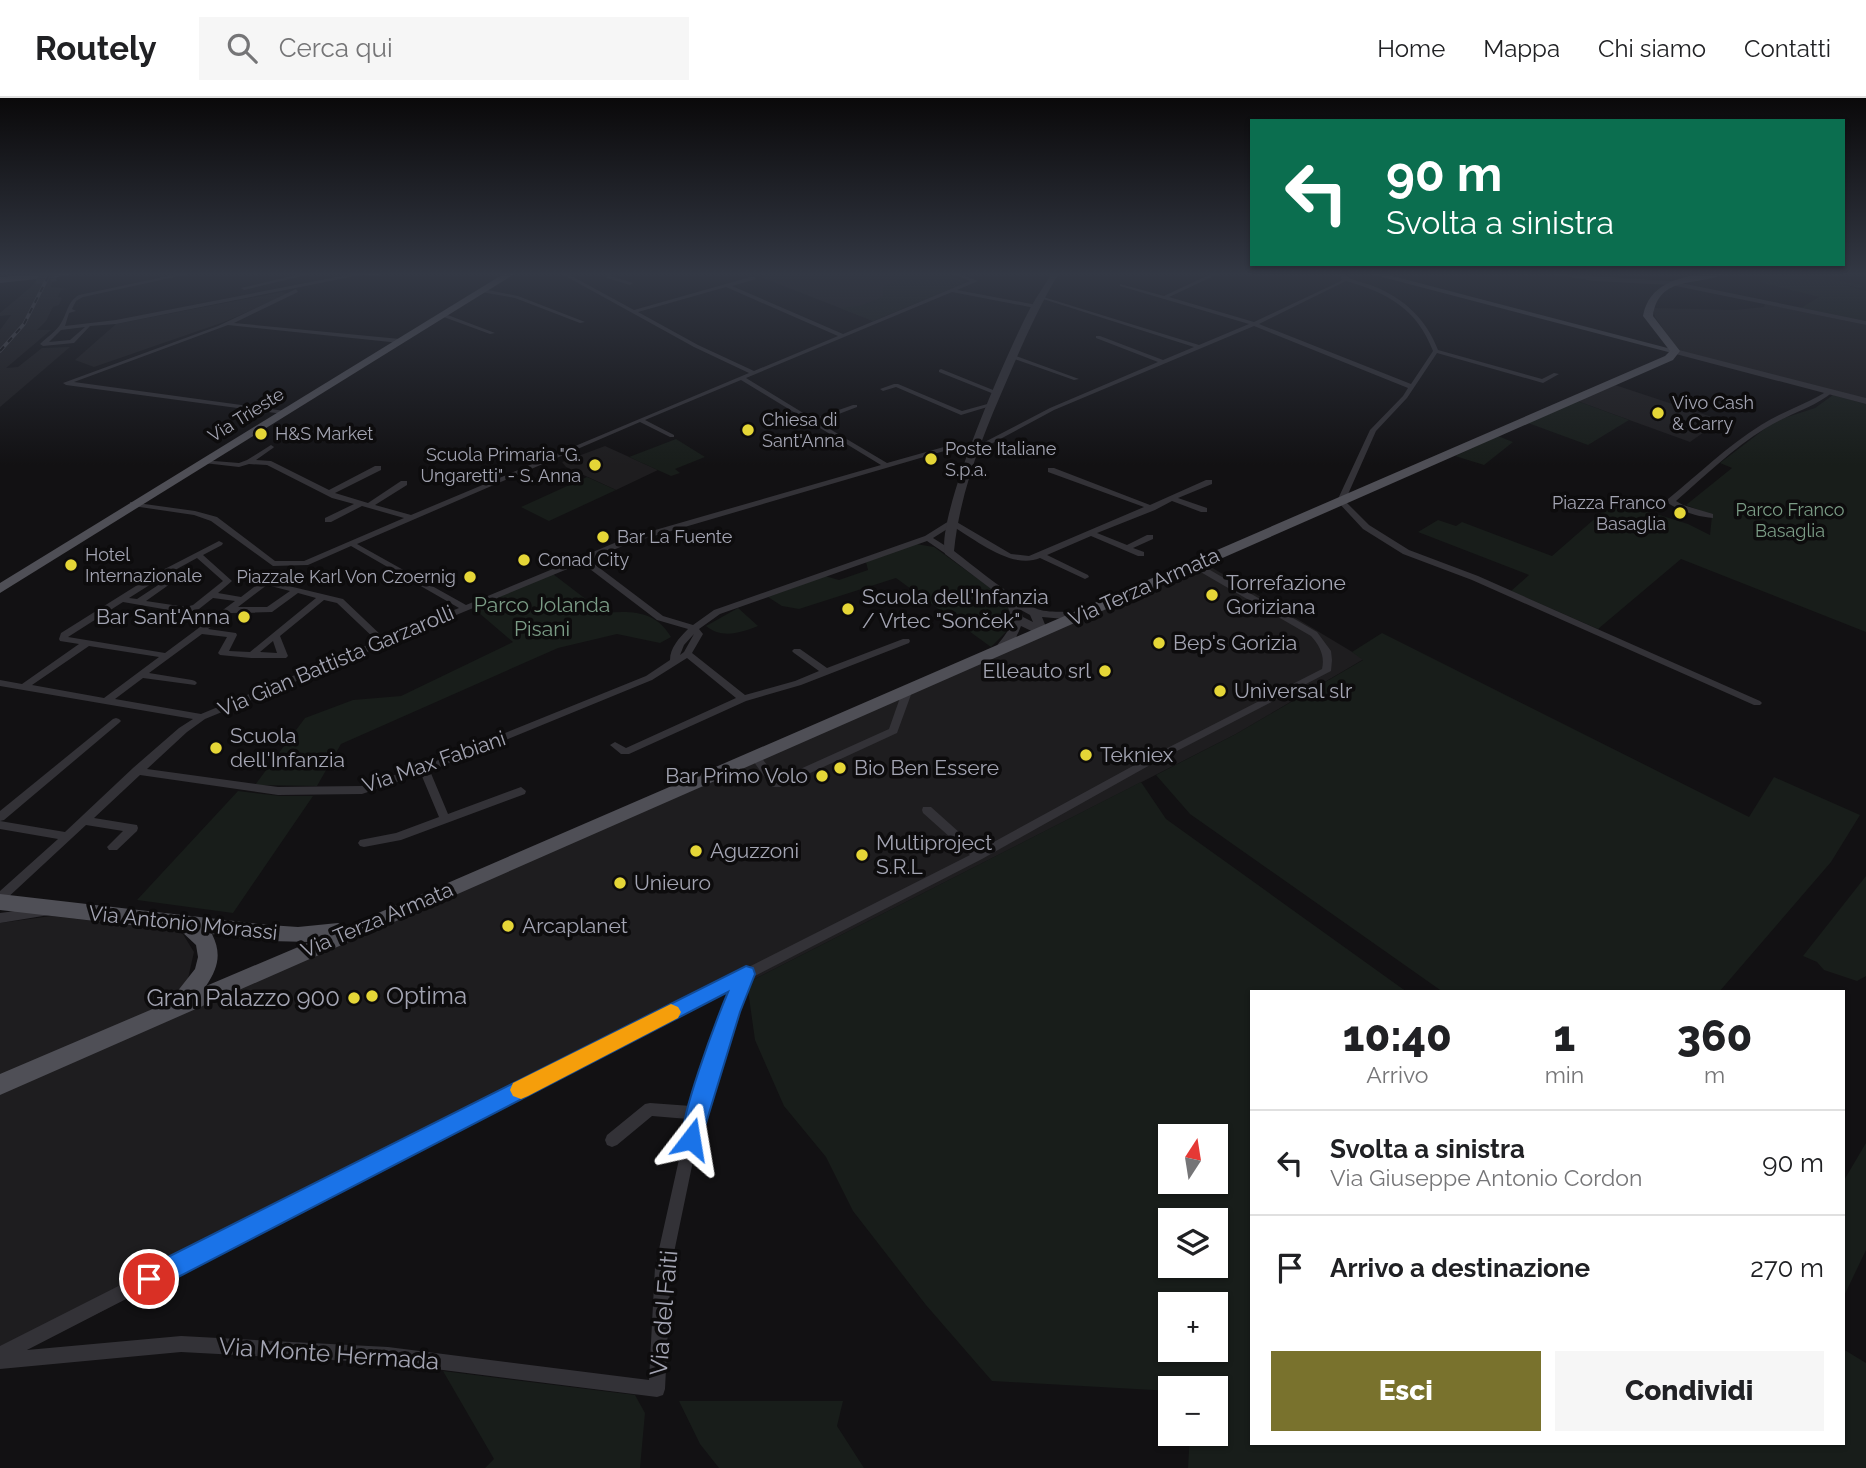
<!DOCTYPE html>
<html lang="it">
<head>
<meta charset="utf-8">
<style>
  :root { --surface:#fff; --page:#f6f6f6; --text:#202124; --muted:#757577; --line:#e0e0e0; --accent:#79722d }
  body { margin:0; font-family:Raleway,sans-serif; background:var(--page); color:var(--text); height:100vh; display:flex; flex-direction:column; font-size:26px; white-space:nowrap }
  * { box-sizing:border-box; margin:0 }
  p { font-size:23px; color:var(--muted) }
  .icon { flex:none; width:38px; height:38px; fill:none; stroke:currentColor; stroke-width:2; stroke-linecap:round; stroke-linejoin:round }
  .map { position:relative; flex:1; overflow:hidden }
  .drawer { position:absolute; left:1250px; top:892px; width:595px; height:455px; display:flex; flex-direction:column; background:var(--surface); border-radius:0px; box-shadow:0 2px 5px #0004 }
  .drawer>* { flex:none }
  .banner { position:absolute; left:1250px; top:21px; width:595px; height:147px; border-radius:0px; box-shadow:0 2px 5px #0004; background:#0b6e4f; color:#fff; overflow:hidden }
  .needle { width:46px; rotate:12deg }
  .tools { position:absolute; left:1158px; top:1026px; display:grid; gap:14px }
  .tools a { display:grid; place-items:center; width:70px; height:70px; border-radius:0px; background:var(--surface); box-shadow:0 2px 5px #0004; font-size:35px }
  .pin { position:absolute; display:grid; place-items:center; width:60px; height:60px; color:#fff; margin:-30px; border:4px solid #fff; border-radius:50%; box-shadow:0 2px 7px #0007 }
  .me { position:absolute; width:77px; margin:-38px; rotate:14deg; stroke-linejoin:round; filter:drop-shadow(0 0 5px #0008) }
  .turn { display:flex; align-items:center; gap:24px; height:147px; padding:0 21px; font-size:32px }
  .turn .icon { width:91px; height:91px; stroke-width:2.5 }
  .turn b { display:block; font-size:49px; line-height:60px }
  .eta { display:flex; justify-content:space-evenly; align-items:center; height:119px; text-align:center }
  .eta b { font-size:42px; font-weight:800; line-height:49px }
  .primary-button { display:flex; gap:14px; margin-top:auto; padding:14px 21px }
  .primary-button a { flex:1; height:80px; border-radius:0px; background:var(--accent); color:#fff; font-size:28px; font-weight:800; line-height:80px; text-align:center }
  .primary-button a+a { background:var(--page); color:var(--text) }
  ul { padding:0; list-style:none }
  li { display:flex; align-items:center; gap:21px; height:105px; padding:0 21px; border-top:2px solid var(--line) }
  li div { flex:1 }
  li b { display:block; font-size:26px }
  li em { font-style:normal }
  header { display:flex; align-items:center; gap:42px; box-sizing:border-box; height:98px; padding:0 35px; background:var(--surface); border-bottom:2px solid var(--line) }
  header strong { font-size:33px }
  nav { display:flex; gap:38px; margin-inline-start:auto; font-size:24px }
  .search { width:490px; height:63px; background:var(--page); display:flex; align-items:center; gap:18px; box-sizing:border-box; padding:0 24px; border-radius:0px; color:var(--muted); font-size:26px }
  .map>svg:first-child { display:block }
</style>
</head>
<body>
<header>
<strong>Routely</strong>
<div class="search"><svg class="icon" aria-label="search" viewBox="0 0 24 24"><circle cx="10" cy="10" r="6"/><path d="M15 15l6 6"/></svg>Cerca qui</div>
<nav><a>Home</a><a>Mappa</a><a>Chi siamo</a><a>Contatti</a></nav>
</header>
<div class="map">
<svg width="1866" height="1370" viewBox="0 0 1866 1370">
  <rect width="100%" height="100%" fill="#121113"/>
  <g fill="#1e1d1f">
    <path d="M40,175H54L51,189L71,191L61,192L58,199L62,200L59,207L53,209L46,223L37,232H51L6,270L18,269L42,250L70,249L0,309V232L11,217L0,218V215L32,188Z"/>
    <path d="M780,175H937L965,183L873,223L761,179Z"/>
    <path d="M282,194L288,196L224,224L94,269L75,262L116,226Z"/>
    <path d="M1765,206L1866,227V301L1679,253L1655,219L1653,210L1735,212L1764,209Z"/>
    <path d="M1615,287L1721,322L1690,344L1577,303Z"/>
    <path d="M605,348L658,372L616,392L566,369L562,364Z"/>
    <path d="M1206,466L1364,561L1236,636L0,1265V825L51,818L181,833L194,854L187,885L166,917Z"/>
  </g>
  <g fill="#181d1a" fill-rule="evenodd">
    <path d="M904,175H937L966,185L873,223L840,210L860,208L883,199V189L896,183Z"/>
    <path d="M1749,175H1770L1787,179L1794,176L1812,179L1815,175L1824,177L1823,180L1864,187L1860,190L1837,185L1866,193V223L1801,210L1819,199L1759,184L1767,180Z"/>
    <path d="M1833,297L1866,306V534L1681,461L1598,531L1511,493L1529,477L1418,434L1438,422L1456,428L1462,424L1552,458L1615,403L1688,426L1710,437L1712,417L1686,407L1732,370L1720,365L1775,323L1815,310Z"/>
    <path d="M1577,303L1629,322L1588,347L1528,325Z"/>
    <path d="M1498,338L1513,344L1484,367L1455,358Z"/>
    <path d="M676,341L705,359L675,371L680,375L671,378L629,359Z"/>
    <path d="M587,379L616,392L549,423L521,409Z"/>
    <path d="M916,446L934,449L1003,499L1012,517L1010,530L991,549L896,480L799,511L782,508L768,499L825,478L839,482L868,472L866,464Z"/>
    <path d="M553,476L604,515C631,513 655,512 671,539L660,545L617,536L558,550L341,646L317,688L255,687L305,620L353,602L401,598L513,544L472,509Z"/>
    <path d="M738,510L758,528C740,535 722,541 706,528Z"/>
    <path d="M1382,535L1749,719L1774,679L1860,717L1831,764L1719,894H1443L1190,716L1156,677L1236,636L1363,562L1352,554Z"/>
    <path d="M1141,684L1166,721L1407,894H1251V1346H1843V1251L1866,1265V1370H1188L1190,1335H1216V1290H1171V1293L992,1283L926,1207L853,1113L826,1059L784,1008L755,942L747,885ZM1171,1038H1216V1083H1171ZM1171,1122H1216V1167H1171ZM1171,1206H1216V1251H1171Z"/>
    <path d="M238,693L280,698H313L233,815L137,802Z"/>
    <path d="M1866,778V878L1857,883L1824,872L1817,864L1803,858Z"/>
    <path d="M1866,1045V1152L1843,1200V1084Z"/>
    <path d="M443,1273L635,1297L645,1315L640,1370H485L494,1361Z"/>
    <path d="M679,1303H843L837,1328L864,1370H719L700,1346Z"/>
  </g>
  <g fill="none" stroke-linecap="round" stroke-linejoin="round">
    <path stroke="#2f2e33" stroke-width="10" stroke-dasharray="10 4.5" stroke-linecap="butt" d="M36,181L56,178"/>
    <g fill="#333237" fill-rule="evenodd">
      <path d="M182,175H193L83,199L76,203L72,211L76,213L69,215L65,228L116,222L357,175L360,177L116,226L90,228L74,245L43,248L40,246C46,240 57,233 61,225C68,214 67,204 79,197ZM85,229L70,242L49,244L61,232Z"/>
      <path d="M304,175H315L244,192L241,190Z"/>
      <path d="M560,175H566L634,212L754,178L756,181L732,188L843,236L970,183L950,175H958L978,183L957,192L1037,207L1035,210L952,194L746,280L813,321L853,307H857V309L818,324L887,365L958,345L977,348L1050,310L1158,264L1096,240V238H1100L1163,262L1194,249L1040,200V198L1199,247L1249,226L1120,188V186L1164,198L1213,175H1220L1169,199L1254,224L1341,183L1342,181L1338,175H1343C1350,183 1363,184 1373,188C1404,200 1426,221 1438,252L1542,281L1554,275L1559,276L1543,285L1437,255L1407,300L1376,333L1345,403L1369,427L1409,452L1478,478L1760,603L1762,605L1760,607H1754L1472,482L1403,456L1363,431L1337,403L1370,332L1403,298L1408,290L1254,228L1054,312L976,354H972V351L958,349L630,445L589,462L663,518L693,527L714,512L925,438L949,423H955L1011,456L1029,458L1144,409L1048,374V370H1054L1150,407L1206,382H1212V386L1178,400L1207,410V414H1201L1172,403L1155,412L1097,435L1127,447L1147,437H1153V441L1133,450L1144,454V458H1138L1091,438L1047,457L1088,477L1089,479L1085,481L1040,460C1012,472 976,442 952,428L933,440L952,452V456H946L927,443L720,516L699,531L703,536L692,555L745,597L795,583L819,573L794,555L792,553L794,551H800L827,570L903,541H909L910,543L909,545L801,587L746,603L629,656H621L610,647L615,644L626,650L736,600L687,560L652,582L430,673L448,716L521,689L526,693L525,696L401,742L364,749L360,748L358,745L360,742L396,735L439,719L421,676L362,696L278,697L140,677L94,720L137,727L138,730L137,733L117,752H109L107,749L123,733L86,727L4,803L0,805V793L58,741L0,731V723L65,734L133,670L179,630L193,621L0,588V582L22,586L79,546L60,543L59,541L61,535L155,476L219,443L223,445L222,447L203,457L232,483L218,495L241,499L270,477H276L277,479L272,484L343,501L384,540L459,510L351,448L308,467L273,468L211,423L194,417L133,408H130V404L195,413L217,419L275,463H304L404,420L362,408L331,424H325V420L354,406L332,400L267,367L249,366L239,369L204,365L202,364V362L239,365L247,362L271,347L274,349L273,350L256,362L271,363L329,392L375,368H381V372L335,395L368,405L401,383H407V387L375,407L411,417L749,275L694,249ZM1346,183C1388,195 1417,211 1433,253L1411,286L1259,226ZM726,189L838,238L754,273L698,247L638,214ZM741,282L881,367L624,441L583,458H578L577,461L466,507L357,446L640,324L670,339H674V337L645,322ZM197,460L223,483L193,507L186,509L146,503L177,481L166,477ZM582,465L657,522L688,531C679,540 670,550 670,562L646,578L431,665L361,688L278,689L147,671L187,634L205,621ZM159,481L166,482L137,501L129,500ZM267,487L290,493L267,509H238ZM298,495L316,500L250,554L229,553L237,537L236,535L208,531L231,515L272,514ZM213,500L235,503L165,555L68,539L123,504L186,515L199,511ZM324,502L337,505L377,543L201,616L115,601L143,580L195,587L197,585L195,583L192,582L149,575L202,536L227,539L218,555L220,557L251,560H286L288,558L280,538ZM694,536L684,554L680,557L684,547ZM273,543L277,555L260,554ZM89,548L159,559L104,600L32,587Z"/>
      <path d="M605,175H610L611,178L633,185L630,187L607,180Z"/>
      <path d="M1545,175L1671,183L1866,223V227L1671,187L1594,183Z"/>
      <path d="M296,191L298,194L234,225L400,241L403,243L400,245L228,227L74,284L285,313L286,314L283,316L66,287L63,285L218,228Z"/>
      <path d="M483,191L518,198L585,224L580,225L515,200L481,194Z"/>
      <path d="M441,216H445L495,235L490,236L441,218Z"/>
      <path d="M1009,257H1013L1079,281L1074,282L1009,259Z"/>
      <path d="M941,271L998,294L999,295L994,296L939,274V272Z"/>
      <path d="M894,286H898L962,313L991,305L994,307L961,317L896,289L883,293L880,291Z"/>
      <path d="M1829,292L1834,293C1814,310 1788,316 1766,330C1733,350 1705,378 1676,403L1683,407L1713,416V420C1698,419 1680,413 1668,405V401C1699,376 1727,348 1761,327C1783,313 1807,306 1829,292Z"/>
      <path d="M1192,465H1198L1317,534L1331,553L1332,562L1331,573L1150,667L982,761L751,880L736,913L703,1015L671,1169L665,1291L663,1297L657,1299L388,1265L181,1254L0,1271V1248L970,757L923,715L922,712L923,709H931L979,752L1142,663L1322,571C1325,558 1320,548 1311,538L1192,469ZM734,888L724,913L691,1008L650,1005L645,1006L607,1037L605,1042L607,1047L612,1049L617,1047L652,1018L688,1021L655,1169L649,1282L388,1249L181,1238L27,1252Z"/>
      <path d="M907,591L912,594L897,635L780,689H772L751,660L752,658H760L778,681L889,631L902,594Z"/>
      <path d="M116,620L119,621L121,623L119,625L4,722L0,723V713L113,621Z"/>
      <path d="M45,809L49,811L51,814L49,817L0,825V815Z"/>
    </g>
    <g fill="#333237" fill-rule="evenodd">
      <path d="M1052,175H1059C1038,210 1023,245 1007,282C983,337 960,393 954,453C980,473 1006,495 1035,510C1049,517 1069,510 1082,519L1076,522L1042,519L1048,534L1042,538L1021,528C1017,539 1009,553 998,558L992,554C1009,531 1019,527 1003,500L945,456C935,418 1010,247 1032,207C1038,196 1046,186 1052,175ZM1021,512L1030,517L1033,524L1023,519Z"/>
      <path d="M1675,251L1866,300V306L1672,255L1671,253Z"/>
    </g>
    <path fill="#414147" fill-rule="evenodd" d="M1367,175H1381L1679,253L1672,255Z"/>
    <g fill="#4f4f56" fill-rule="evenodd">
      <path d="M56,175H77L53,180Z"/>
      <path d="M340,175H384L380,178Z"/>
      <path d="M505,175H516L0,495V485Z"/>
      <path d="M1706,175H1726C1698,189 1659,176 1653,218L1680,253L1673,262L0,997V976L169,904L195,871L198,859L196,847L181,833L0,812V796L269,827L298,829L338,825L346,829L1665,258L1670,253L1643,218C1649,186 1677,180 1706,175ZM212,836L269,843L310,844L206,888C218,870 222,856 212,836Z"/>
      <path d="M40,176L37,181L0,185V179Z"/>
    </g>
    <defs>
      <path id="rail" d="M0,253L24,226L50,175"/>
    </defs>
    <use href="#rail" stroke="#46464c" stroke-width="3.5"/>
    <use href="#rail" stroke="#0d0c0d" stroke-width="2" stroke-dasharray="6" stroke-linecap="butt"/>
  </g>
  <linearGradient id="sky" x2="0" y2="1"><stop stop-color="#0a090a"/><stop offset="0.48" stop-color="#333844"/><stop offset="1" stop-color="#333844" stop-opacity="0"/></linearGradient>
  <rect width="1866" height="367" fill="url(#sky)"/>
  <path fill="#1a73e8" stroke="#114b97" stroke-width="2" d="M746,868L753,870L755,876L740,914L699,1048L691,1051L683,1048C675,1029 718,918 728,894L157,1190L149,1193L140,1190L137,1181L140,1173Z"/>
  <path fill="#f59e0b" d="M671,906L678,909L681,914L678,920L528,998L521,1001L513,998L510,992L513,985Z"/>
  <g fill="#e5d637" stroke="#0d0c0d" stroke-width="2.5">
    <circle cx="1658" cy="315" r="7"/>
    <circle cx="748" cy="332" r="7"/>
    <circle cx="261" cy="336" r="7"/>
    <circle cx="931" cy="361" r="7"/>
    <circle cx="595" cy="367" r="7"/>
    <circle cx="1680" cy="415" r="7"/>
    <circle cx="603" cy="439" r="7"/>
    <circle cx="524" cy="462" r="7"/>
    <circle cx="71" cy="467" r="7"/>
    <circle cx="470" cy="479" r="7"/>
    <circle cx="1212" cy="497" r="7"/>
    <circle cx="848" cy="511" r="7"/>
    <circle cx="244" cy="519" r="7"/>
    <circle cx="1159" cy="545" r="7"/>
    <circle cx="1105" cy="573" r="7"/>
    <circle cx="1220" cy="593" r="7"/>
    <circle cx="216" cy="650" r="7"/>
    <circle cx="1086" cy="657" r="7"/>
    <circle cx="840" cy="670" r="7"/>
    <circle cx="822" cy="678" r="7"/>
    <circle cx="696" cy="753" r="7"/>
    <circle cx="862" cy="757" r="7"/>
    <circle cx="620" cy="785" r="7"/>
    <circle cx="508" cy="828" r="7"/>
    <circle cx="372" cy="898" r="7"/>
    <circle cx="354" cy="900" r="7"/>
  </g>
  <g text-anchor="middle" stroke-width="7" stroke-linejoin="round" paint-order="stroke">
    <g font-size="18" fill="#a3a4b2" stroke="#0d0c0d" text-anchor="start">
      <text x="1672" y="311">Vivo Cash<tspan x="1672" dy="21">&amp; Carry</tspan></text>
      <text x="762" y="328">Chiesa di<tspan x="762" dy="21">Sant'Anna</tspan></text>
      <text x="275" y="342">H&amp;S Market</text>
      <text x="945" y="357">Poste Italiane<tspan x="945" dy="21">S.p.a.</tspan></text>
      <text x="581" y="363" text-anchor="end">Scuola Primaria "G.<tspan x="581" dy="21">Ungaretti" - S. Anna</tspan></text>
      <text x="1666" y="411" text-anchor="end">Piazza Franco<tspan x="1666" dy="21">Basaglia</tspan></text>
      <text x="617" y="445">Bar La Fuente</text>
      <text x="85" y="463">Hotel<tspan x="85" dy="21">Internazionale</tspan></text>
      <text x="538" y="468">Conad City</text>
      <text x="456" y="485" text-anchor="end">Piazzale Karl Von Czoernig</text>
    </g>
    <g font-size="18" fill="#a3a4b2" stroke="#0d0c0d">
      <text transform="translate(246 317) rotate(-32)" y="6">Via Trieste</text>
    </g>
    <g font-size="18" fill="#7b9c86" stroke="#0d0c0d">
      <text x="1790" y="418">Parco Franco<tspan x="1790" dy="21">Basaglia</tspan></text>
    </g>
    <g font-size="21" fill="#a3a4b2" stroke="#0d0c0d" text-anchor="start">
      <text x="1226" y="492">Torrefazione<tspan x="1226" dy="24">Goriziana</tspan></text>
      <text x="862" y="506">Scuola dell'Infanzia<tspan x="862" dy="24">/ Vrtec "Sonček"</tspan></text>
      <text x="230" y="526" text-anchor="end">Bar Sant'Anna</text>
      <text x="1173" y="552">Bep's Gorizia</text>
      <text x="1091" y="580" text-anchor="end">Elleauto srl</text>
      <text x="1234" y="600">Universal slr</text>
      <text x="230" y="645">Scuola<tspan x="230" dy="24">dell'Infanzia</tspan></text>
      <text x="1100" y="664">Tekniex</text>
      <text x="854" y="677">Bio Ben Essere</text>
      <text x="808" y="685" text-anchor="end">Bar Primo Volo</text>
      <text x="876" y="752">Multiproject<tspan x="876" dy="24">S.R.L</tspan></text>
      <text x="710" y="760">Aguzzoni</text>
      <text x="634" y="792">Unieuro</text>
      <text x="522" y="835">Arcaplanet</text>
    </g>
    <g font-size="21" fill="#a3a4b2" stroke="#0d0c0d">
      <text transform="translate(1144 489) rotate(-24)" y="7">Via Terza Armata</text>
      <text transform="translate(336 563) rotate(-23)" y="7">Via Gian Battista Garzarolli</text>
      <text transform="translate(434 664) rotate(-19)" y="7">Via Max Fabiani</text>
      <text transform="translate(377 822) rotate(-23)" y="7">Via Terza Armata</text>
      <text transform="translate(183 825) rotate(6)" y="7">Via Antonio Morassi</text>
    </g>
    <g font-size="21" fill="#7b9c86" stroke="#0d0c0d">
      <text x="542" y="514">Parco Jolanda<tspan x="542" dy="24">Pisani</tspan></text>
    </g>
    <g font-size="24" fill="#a3a4b2" stroke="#0d0c0d" text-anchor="start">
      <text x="386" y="906">Optima</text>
      <text x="340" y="908" text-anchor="end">Gran Palazzo 900</text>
    </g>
    <g font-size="24" fill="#a3a4b2" stroke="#0d0c0d">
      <text transform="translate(664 1215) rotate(-85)" y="8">Via del Faiti</text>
      <text transform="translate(329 1256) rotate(4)" y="8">Via Monte Hermada</text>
    </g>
  </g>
</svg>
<div class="tools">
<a><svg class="needle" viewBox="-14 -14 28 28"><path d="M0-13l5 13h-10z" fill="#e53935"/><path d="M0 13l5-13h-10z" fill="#757577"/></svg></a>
<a><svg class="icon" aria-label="layers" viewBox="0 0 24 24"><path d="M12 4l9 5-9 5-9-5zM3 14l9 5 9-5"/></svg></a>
<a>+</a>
<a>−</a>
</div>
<div class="pin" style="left:149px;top:1181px;background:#d93025"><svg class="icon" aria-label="arrive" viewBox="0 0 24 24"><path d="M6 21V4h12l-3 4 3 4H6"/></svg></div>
<svg class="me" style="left:691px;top:1041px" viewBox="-20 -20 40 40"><path d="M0-17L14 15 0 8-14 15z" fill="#1a73e8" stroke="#fff" stroke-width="4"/></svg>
<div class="banner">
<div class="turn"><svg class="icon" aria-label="left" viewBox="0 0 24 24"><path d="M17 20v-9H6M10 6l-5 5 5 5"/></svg><div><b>90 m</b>Svolta a sinistra</div></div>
</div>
<section class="drawer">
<div class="eta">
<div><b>10:40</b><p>Arrivo</p></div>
<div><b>1</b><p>min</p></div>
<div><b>360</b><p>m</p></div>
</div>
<ul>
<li><svg class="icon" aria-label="left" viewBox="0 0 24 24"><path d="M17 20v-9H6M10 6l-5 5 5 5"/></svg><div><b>Svolta a sinistra</b><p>Via Giuseppe Antonio Cordon</p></div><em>90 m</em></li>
<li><svg class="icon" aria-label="arrive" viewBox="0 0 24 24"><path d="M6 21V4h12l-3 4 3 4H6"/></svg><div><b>Arrivo a destinazione</b></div><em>270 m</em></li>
</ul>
<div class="primary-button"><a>Esci</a><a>Condividi</a></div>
</section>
</div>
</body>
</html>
